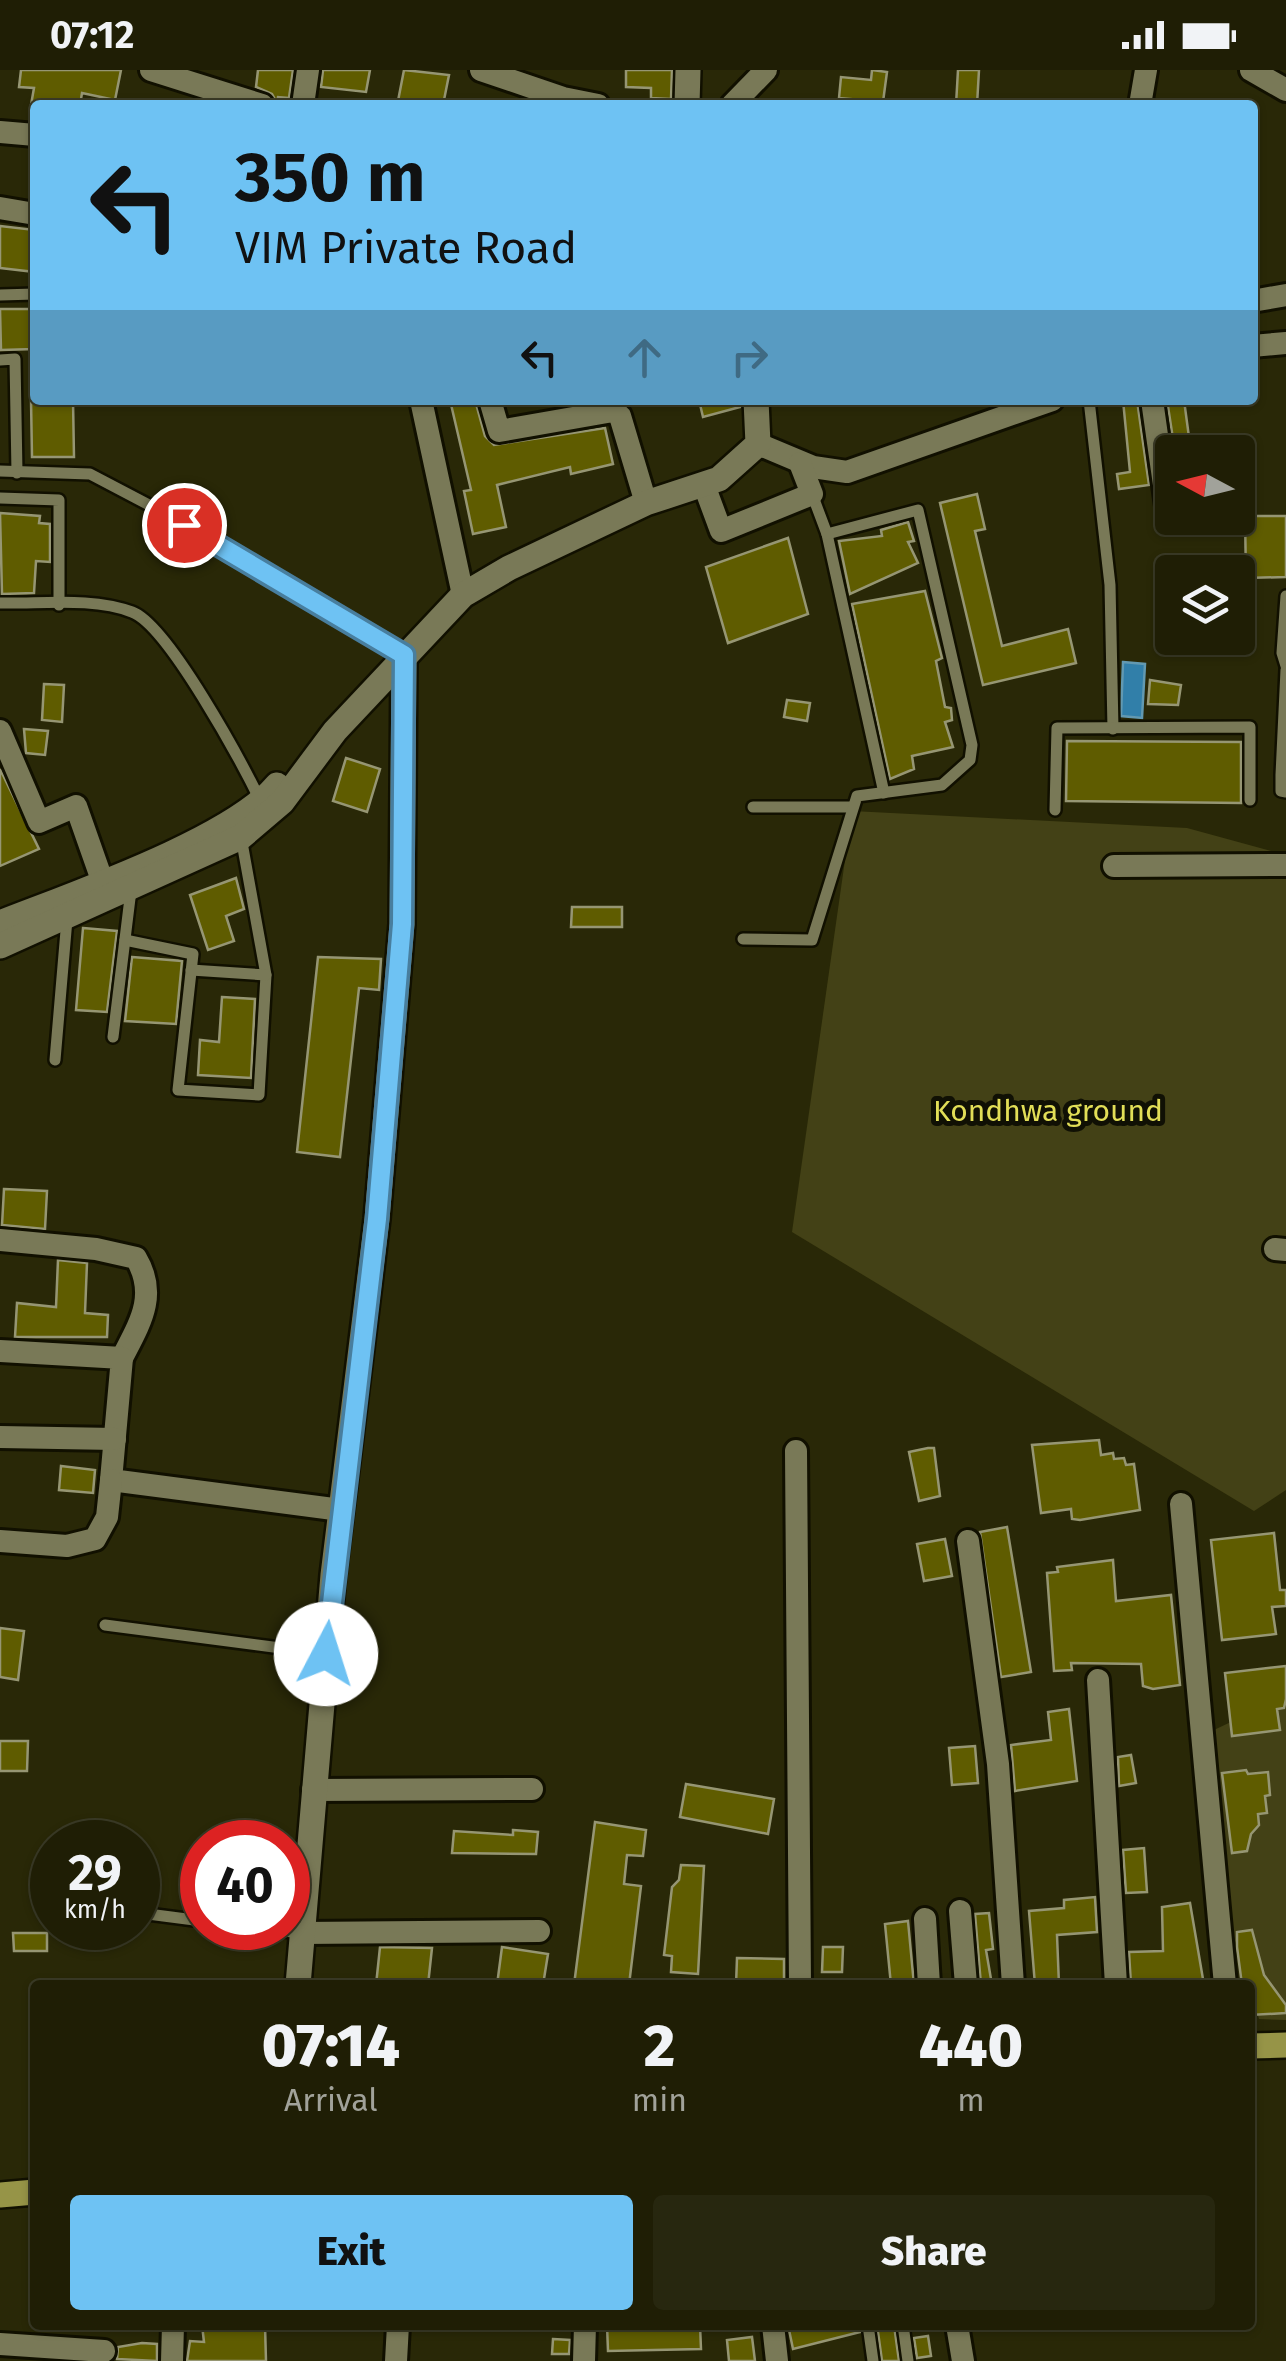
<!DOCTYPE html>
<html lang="en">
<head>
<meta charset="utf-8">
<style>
  :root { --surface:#1f1e05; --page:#27270f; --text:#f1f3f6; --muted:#a1a29a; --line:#3c3c27; --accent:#6ec2f3 }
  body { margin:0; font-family:"Fira Sans",sans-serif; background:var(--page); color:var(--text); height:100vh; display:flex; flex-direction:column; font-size:38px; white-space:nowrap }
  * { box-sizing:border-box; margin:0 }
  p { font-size:32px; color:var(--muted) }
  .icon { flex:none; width:55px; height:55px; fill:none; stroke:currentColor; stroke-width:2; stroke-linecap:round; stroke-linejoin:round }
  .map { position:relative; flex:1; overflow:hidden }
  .panel { position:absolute; left:30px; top:1910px; width:1225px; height:350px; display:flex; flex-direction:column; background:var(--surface); border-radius:10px; box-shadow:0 2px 8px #0004,0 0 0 2px var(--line) }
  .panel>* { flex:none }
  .top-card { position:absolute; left:30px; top:30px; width:1228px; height:305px; border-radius:10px; box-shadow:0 2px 8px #0004,0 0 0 2px var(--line); background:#6ec2f3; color:#111; overflow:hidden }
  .needle { width:65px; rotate:277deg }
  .buttons { position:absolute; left:1155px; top:365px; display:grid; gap:20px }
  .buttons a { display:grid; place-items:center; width:100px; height:100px; border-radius:10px; background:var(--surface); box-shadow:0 2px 8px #0004,0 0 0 2px var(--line); font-size:50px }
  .speed { position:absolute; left:30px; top:1750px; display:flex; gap:20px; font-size:50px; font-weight:700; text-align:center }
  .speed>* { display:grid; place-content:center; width:130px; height:130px; border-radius:50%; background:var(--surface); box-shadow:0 2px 8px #0004,0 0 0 2px var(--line); line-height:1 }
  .speed small { font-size:25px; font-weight:400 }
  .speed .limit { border:15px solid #d22; background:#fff; color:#111 }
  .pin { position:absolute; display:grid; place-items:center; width:85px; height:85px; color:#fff; margin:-42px; border:5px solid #fff; border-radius:50%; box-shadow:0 2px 10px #0007 }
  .me { position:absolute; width:110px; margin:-55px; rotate:5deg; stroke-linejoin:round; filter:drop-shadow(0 0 8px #0008) }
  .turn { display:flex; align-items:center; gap:35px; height:210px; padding:0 40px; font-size:45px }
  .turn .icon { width:130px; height:130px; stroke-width:2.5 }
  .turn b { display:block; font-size:70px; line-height:85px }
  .lanes { display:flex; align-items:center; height:95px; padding:0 40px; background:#0003; justify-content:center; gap:50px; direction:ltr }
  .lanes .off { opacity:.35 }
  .eta { display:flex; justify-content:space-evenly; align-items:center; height:170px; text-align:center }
  .eta b { font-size:60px; font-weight:800; line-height:70px }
  .button { display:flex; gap:20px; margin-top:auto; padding:20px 40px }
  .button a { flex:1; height:115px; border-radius:10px; background:var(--accent); color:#111; font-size:40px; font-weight:800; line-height:115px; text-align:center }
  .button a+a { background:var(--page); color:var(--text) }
  .status { display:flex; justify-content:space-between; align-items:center; height:70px; padding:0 50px; background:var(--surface); direction:ltr }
  .status svg { height:28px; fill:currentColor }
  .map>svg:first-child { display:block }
</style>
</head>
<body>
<div class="status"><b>07:12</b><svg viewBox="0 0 49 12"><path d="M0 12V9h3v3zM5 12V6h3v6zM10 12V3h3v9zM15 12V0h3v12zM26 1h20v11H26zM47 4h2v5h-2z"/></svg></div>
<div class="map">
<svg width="1286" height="2291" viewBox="0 0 1286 2291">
  <rect width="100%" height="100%" fill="#292807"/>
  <g fill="#434116">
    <path d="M852,741L1187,758L1286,785V1420L1254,1441L792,1162Z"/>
    <path d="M1286,1626V1950L1259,1949L1218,1814L1214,1660Z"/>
  </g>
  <path fill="#317fa9" stroke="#6299b1" stroke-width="2.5" d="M1123,592L1145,594L1142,648L1121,646Z"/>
  <g fill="#5f5c00" stroke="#969673" stroke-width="2.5">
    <path d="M21,0H121L115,30L82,23L80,35H31L34,18L19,17Z"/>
    <path d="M258,0H293L289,28L278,27L277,33L272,24L256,17Z"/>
    <path d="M323,0H370L366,22L321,17Z"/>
    <path d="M404,0L449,5L443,35L398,31Z"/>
    <path d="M626,0H672L671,29L651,28V18L626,17Z"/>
    <path d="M872,0L887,2L883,32L839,28L841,7L871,10Z"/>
    <path d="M958,0H979L977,35H956Z"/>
    <path d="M0,156L35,160V202L0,198Z"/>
    <path d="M0,239H35V279L1,280Z"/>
    <path d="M31,330H73L74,387H32Z"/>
    <path d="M450,330H475L485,366L494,375L605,358L613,394L571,404L570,397L497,415L506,457L473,464L464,421L471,420Z"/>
    <path d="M699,330H740V337L703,347Z"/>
    <path d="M1123,330H1137L1149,415L1119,419L1117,404L1130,402Z"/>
    <path d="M1167,330H1184L1191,382H1175Z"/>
    <path d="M977,424L985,459L975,461L1002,576L1068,559L1076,593L983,615L940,433Z"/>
    <path d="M0,443L40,446L39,453L50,454V492L36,491L34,523L2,524Z"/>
    <path d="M1245,446H1286V507L1246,508Z"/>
    <path d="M908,452L914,471L908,472L918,493L850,524L839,471L882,466L881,460Z"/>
    <path d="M788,468L808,544L728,573L706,497Z"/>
    <path d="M925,521L942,588L936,591L945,637L951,638L952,650L945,652L953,677L912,686L914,699L890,709L852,534Z"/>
    <path d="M1150,610L1181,615L1178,635L1148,634Z"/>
    <path d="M44,614L64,615L62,652L42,650Z"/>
    <path d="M787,630L810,633L807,651L784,647Z"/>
    <path d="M24,659L48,661L45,685L26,683Z"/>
    <path d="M1067,671L1241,672V733L1066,731Z"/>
    <path d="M346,688L380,699L367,742L333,731Z"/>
    <path d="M0,699L39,779L0,796Z"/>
    <path d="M236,808L244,839L226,846L234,871L208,880L190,825Z"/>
    <path d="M572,837H622V857H571Z"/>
    <path d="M83,858L117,861L107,942L76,940Z"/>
    <path d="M132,887L182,891L176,954L125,951Z"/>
    <path d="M318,887L381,889L379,920L359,918L340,1087L297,1082Z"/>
    <path d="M222,927L255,929L251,1008L198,1005L200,970L219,972Z"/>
    <path d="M4,1119L47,1121L45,1159L2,1155Z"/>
    <path d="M58,1190L87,1193L85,1243L108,1245L107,1267H15L17,1233L56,1237Z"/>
    <path d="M1099,1370L1101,1385L1113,1383L1114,1389L1124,1388L1126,1395L1134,1394L1140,1440L1080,1450L1072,1449L1071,1439L1041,1443L1032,1375Z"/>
    <path d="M928,1378H934L940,1426L919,1431L909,1382Z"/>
    <path d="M61,1396L95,1400L93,1423L59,1420Z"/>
    <path d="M1007,1457L1031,1602L1001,1607L980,1462Z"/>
    <path d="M1274,1463L1280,1520H1286V1536L1272,1537L1276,1564L1222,1570L1211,1470Z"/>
    <path d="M945,1469L952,1506L924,1511L917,1474Z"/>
    <path d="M1113,1490L1116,1531L1171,1525L1180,1615L1153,1619L1143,1616L1141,1594L1071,1593L1072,1600L1054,1601L1047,1503L1058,1502L1057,1497Z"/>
    <path d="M0,1558L24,1561L18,1610L0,1607Z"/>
    <path d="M1286,1596V1629L1284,1638L1277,1639L1280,1660L1232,1666L1225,1603Z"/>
    <path d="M1069,1639L1077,1711L1015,1721L1011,1675L1051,1670L1048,1642Z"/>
    <path d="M0,1671H28L27,1701H0Z"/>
    <path d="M975,1676L978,1713L952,1715L949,1678Z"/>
    <path d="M1131,1685L1136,1713L1119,1716L1118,1687Z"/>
    <path d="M1246,1700L1248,1704L1268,1702L1270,1725L1265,1726L1267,1743L1258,1744L1259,1755L1251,1764L1247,1781L1232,1783L1222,1703Z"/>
    <path d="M686,1714L774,1729L768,1764L680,1747Z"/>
    <path d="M595,1752L646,1760L643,1786L627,1785L624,1814L641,1816L629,1915H574Z"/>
    <path d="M513,1760L538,1762L536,1784L452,1783L454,1761L513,1765Z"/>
    <path d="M1144,1778L1147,1822L1126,1823L1123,1780Z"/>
    <path d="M681,1795L704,1796L698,1904L671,1902L672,1886L664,1885L672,1817L679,1810Z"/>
    <path d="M1095,1827L1097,1862L1057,1865L1059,1915H1035L1029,1841L1064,1838V1830Z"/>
    <path d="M1190,1833L1204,1915H1131L1129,1882L1163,1881L1162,1837Z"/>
    <path d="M989,1843L993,1879L986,1880L992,1915H981L975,1844Z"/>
    <path d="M908,1851L914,1915H891L885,1854Z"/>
    <path d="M1252,1860L1264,1905L1286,1935V1943L1250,1945V1915H1242L1237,1877V1862Z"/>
    <path d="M13,1863H47V1881H14Z"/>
    <path d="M380,1877L432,1878L428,1915H376Z"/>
    <path d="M502,1877L548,1884L543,1915H497Z"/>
    <path d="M823,1877H843L842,1902H822Z"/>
    <path d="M737,1888L784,1889V1914L736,1915Z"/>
    <path d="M202,2255H265L266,2291H187L190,2271L204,2272Z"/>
    <path d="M607,2255H700L701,2279L608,2281Z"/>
    <path d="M788,2255H859L860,2262L793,2279Z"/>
    <path d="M877,2255H894L899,2291H882Z"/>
    <path d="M928,2266L931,2286L917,2288L914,2268Z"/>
    <path d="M752,2267L755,2291H729L727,2270Z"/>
    <path d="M553,2269L570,2270L569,2284H552Z"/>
    <path d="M142,2273L157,2274V2291L117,2289L118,2277Z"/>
  </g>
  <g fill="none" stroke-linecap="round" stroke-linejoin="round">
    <defs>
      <g id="lane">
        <path d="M0,225L35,224"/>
        <path d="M0,290L15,289L17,403"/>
        <path d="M1089,330L1110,515L1113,659"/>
        <path d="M0,401L90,404L153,437L403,584"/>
        <path d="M0,428L59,430V535"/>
        <path d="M827,464L884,723"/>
        <path d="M1286,526L1282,583L1286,596"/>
        <path d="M0,533C41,534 93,527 132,542C168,555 242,693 261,732"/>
        <path d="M1286,600L1281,705V721L1286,722"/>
        <path d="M753,737H852"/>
        <path d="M1055,740L1057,658L1250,657V730"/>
        <path d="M743,869L812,870L857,726L942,715L970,690L972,675L918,440L827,464L812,424"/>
        <path d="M125,870L193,884L178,1020L259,1025L266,905L241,767"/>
        <path d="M191,900L266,905"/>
        <path d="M113,967L131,820"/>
        <path d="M55,990L67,849"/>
        <path d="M105,1555L326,1584"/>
        <path d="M148,1844L202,1851"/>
        <path d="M257,1858L302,1863"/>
        <path d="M868,2255L873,2291"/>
        <path d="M903,2255L908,2291"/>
      </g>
      <g id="street">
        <path d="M151,0L262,35"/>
        <path d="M481,0L563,28L598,35"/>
        <path d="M1251,0L1286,20"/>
        <path d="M303,35L308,0"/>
        <path d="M732,35L766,0"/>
        <path d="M1140,35L1146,0"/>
        <path d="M0,62L35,65"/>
        <path d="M0,138L35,144"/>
        <path d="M1252,231L1286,225"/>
        <path d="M1252,276L1286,273"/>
        <path d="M421,330L463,525"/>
        <path d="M490,330L499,361L613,341L620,346L646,433"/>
        <path d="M1152,330L1167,436"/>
        <path d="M758,374L813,397L847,402L1052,330"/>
        <path d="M704,415L721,461L812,424L800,393"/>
        <path d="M0,661L39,752L76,736L102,810"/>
        <path d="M1114,796L1286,795"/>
        <path d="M0,1170L96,1179L136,1188C158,1225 140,1253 122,1288"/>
        <path d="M1275,1179L1286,1180"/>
        <path d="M0,1281L122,1288L111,1410L341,1440"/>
        <path d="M0,1367L115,1369"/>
        <path d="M796,1381L800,1915"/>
        <path d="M1181,1434L1225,1915"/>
        <path d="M0,1471L67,1476L95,1469L107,1447L111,1410"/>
        <path d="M968,1471L998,1694L1013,1915"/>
        <path d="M1098,1610L1116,1915"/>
        <path d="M313,1720L532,1719"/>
        <path d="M960,1841L966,1915"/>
        <path d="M925,1849L929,1915"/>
        <path d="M302,1863L539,1861"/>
        <path d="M773,2255L777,2291"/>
        <path d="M957,2255L963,2291"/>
        <path d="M0,2274L104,2281"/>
        <path d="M172,2291L173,2255"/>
        <path d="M396,2291L398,2255"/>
        <path d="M584,2291L585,2255"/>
      </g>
      <g id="secondary">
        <path d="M687,35L688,0"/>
        <path d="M0,853C71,825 231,770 277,715"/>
        <path d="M0,876L241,767L282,732L335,661L463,525L509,498L646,433L719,409L758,374L756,330"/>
        <path d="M298,1915L333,1505L377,1149L402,854L404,585"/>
      </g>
      <g id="primary">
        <path d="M1250,1976L1286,1975"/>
        <path d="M0,2125L35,2122"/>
      </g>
    </defs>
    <use href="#lane" stroke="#111000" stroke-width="16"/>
    <use href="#street" stroke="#111000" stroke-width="28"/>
    <use href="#secondary" stroke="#111000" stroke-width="30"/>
    <use href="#primary" stroke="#111000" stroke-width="30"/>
    <use href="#lane" stroke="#797957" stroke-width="11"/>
    <use href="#street" stroke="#797957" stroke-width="22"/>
    <use href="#secondary" stroke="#797957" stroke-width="25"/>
    <use href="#primary" stroke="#969447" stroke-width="25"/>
  </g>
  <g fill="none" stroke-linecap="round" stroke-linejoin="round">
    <defs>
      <path id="route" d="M184,455L404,585L402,854L377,1149L326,1584"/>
    </defs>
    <use href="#route" stroke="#487e9e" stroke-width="25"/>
    <use href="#route" stroke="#6ec2f3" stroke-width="18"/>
  </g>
  <g text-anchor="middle" stroke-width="10" stroke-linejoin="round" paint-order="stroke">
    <g font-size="30" fill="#e2de57" stroke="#101004">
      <text x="1048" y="1051">Kondhwa ground</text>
    </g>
  </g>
</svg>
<div class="buttons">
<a><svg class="needle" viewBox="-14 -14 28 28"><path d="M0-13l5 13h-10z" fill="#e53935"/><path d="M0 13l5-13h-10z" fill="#a1a29a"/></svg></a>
<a><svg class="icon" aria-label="layers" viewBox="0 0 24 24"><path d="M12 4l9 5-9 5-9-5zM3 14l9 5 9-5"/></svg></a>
</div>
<div class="speed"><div>29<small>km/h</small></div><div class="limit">40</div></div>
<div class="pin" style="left:184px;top:455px;background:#d93025"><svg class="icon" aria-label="arrive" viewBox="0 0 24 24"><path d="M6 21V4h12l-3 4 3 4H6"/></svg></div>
<svg class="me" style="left:326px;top:1584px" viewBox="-20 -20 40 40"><circle r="19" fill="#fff"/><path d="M0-13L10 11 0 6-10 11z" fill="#6ec2f3"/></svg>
<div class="top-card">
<div class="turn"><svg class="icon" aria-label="left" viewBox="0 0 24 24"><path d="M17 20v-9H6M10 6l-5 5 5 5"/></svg><div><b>350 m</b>VIM Private Road</div></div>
<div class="lanes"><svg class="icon" aria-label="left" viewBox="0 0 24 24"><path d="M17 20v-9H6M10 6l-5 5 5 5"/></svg><svg class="icon off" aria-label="ahead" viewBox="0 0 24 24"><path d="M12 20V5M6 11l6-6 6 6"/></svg><svg class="icon off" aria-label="right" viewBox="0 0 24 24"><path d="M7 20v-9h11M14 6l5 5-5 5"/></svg></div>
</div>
<section class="panel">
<div class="eta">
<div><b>07:14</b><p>Arrival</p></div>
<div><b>2</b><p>min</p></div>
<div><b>440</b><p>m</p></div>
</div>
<div class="button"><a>Exit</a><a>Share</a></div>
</section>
</div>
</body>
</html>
